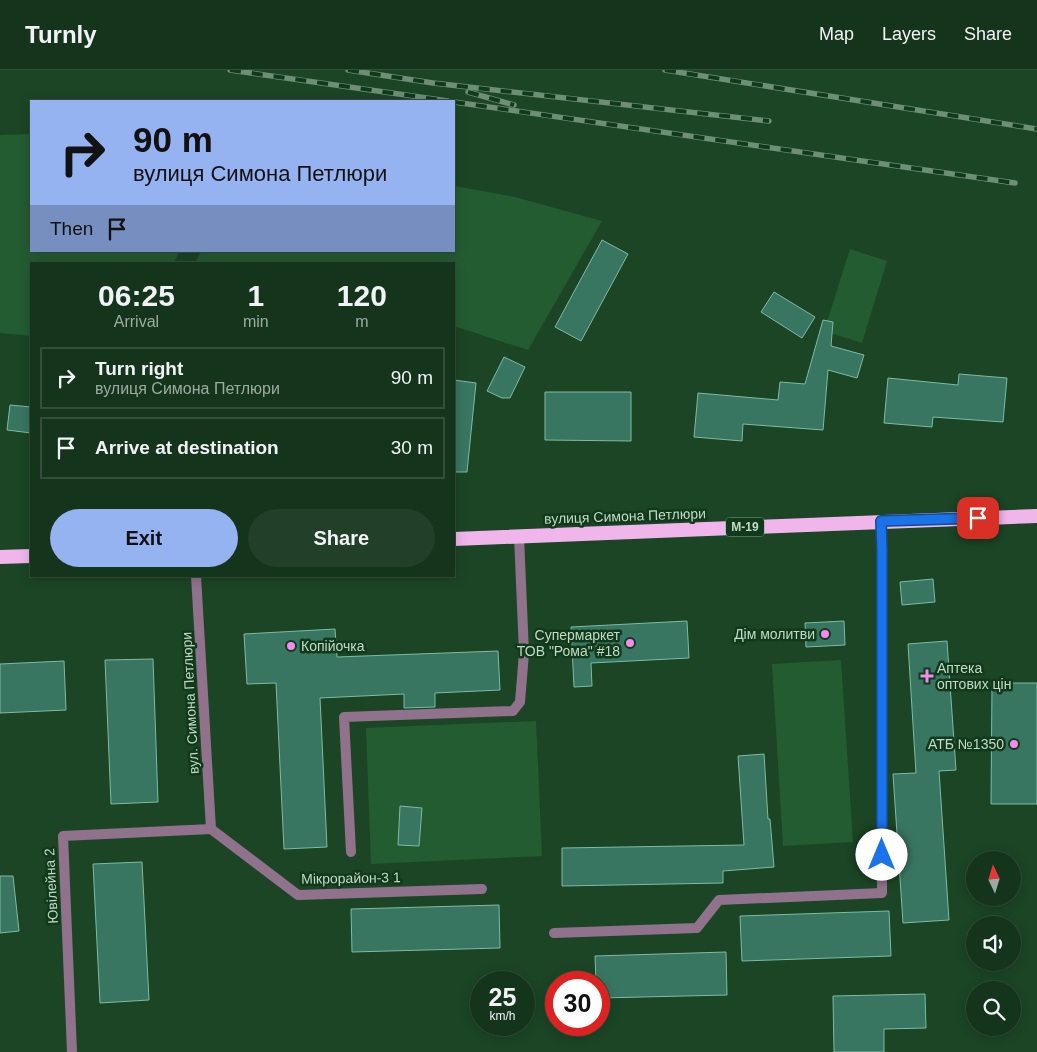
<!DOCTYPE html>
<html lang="en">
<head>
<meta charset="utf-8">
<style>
  :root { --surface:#14341c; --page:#213f29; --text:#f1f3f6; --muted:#9daaa3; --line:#334f3b; --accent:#95b2f1 }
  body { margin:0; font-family:Helvetica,sans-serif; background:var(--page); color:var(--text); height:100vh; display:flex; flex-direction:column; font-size:19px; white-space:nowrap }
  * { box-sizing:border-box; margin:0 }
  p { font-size:16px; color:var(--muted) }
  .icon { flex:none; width:28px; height:28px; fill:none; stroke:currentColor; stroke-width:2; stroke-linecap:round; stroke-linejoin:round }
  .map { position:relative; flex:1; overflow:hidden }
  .panel { position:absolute; left:30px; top:192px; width:425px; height:315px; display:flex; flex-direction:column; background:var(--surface); border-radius:0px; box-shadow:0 2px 12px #0003,0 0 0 1px var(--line) }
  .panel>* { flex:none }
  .hud { position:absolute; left:30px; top:30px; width:425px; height:152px; border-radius:0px; box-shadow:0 2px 12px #0003,0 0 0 1px var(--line); background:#95b2f1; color:#111; overflow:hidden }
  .needle { width:32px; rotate:356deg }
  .controls { position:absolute; left:966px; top:781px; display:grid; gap:10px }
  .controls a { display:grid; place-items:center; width:55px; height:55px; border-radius:50%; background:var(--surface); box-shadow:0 2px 12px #0003,0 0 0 1px var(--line); font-size:25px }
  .speed { position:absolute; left:470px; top:901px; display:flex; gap:10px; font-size:25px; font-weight:700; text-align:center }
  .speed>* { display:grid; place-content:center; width:65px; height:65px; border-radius:50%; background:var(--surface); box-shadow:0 2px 12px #0003,0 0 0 1px var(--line); line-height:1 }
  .speed small { font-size:12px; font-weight:400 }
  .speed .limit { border:8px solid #d22; background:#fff; color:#111 }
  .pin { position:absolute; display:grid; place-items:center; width:42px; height:42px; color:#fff; margin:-21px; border-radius:10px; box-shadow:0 2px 8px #0006 }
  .me { position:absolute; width:55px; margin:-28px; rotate:0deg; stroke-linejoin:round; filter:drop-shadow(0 0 4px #0008) }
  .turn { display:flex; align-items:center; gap:18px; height:105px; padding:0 20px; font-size:22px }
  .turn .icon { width:65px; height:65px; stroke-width:2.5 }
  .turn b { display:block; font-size:35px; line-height:42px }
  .then { display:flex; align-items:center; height:48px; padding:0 20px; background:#0003; gap:10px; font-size:19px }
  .eta { display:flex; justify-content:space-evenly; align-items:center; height:85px; text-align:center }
  .eta b { font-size:30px; font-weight:700; line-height:35px }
  .action { display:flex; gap:10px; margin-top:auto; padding:10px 20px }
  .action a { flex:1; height:58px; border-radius:30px; background:var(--accent); color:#111; font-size:20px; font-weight:700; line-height:58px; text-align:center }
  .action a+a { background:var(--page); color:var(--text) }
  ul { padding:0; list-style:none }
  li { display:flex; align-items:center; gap:15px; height:62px; margin:0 10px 8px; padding:0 10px; border:2px solid var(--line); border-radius:0px }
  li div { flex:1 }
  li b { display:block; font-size:19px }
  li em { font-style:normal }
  header { display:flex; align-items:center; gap:30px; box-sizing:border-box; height:70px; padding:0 25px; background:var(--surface); border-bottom:1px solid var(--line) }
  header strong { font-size:24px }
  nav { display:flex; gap:28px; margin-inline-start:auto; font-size:18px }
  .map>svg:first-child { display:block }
</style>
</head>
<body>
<header>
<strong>Turnly</strong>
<nav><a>Map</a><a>Layers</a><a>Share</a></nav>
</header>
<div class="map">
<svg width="1037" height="982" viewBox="0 0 1037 982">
  <rect width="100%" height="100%" fill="#1b4525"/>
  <g fill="#245c32">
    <path d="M31,64V181H180L173,194H31V266L0,263V65Z"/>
    <path d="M454,116L515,127L602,151L528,280L454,256V194H195L201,181H454Z"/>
    <path d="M850,179L887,191L862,273L824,261Z"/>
    <path d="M841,590L853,772L783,776L772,594Z"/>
    <path d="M536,651L542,786L371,794L366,658Z"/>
  </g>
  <g fill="#397661" stroke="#7ebba5">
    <path d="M602,170L628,184L581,271L555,257Z"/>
    <path d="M774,222L815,247L802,268L761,242Z"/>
    <path d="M823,250L833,252L831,276L864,285L857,308L828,300L823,360L743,354L742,371L694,367L698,323L778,330L780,312L805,314Z"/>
    <path d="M504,287L525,297L510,328H502L487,321Z"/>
    <path d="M959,304L1007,308L1003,352L933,347L932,357L884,353L888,308L958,315Z"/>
    <path d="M454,310L476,313L467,402H454Z"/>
    <path d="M545,322H631V371L545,370Z"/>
    <path d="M10,335L31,337V363L7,360Z"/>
    <path d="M933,509L935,532L902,535L900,512Z"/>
    <path d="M687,551L689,588L591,593L592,616L574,617L571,557Z"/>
    <path d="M844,551L845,575L806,577L805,553Z"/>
    <path d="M335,559L337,587L498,581L500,620L435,623V637L404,638V624L320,628L327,777L284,779L276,613L247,614L244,564Z"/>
    <path d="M947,571L956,700L939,701L949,850L903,853L893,704L916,703L908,574Z"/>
    <path d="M153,589L158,732L111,734L105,590Z"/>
    <path d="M64,591L66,640L0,643V594Z"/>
    <path d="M992,613H1037V734H991Z"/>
    <path d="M764,684L768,749H770L774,797L723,801V813L562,816V778L744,775L738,686Z"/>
    <path d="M400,736L422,738L419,776L398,775Z"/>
    <path d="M142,792L149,930L100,933L93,794Z"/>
    <path d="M0,806H13L19,861L0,863Z"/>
    <path d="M499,835L500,878L352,882L351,839Z"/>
    <path d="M889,841L891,886L742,891L740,846Z"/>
    <path d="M726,882L727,925L599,928V912H596L595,886Z"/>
    <path d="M925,924L926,958L884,959V982H834L833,926Z"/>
  </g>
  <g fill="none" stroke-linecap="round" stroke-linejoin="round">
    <g stroke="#90728d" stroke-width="10">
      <path d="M196,506L211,759"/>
      <path d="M211,759L298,825L482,819"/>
      <path d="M351,782L344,647L513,641L520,632L524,583L519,466"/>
      <path d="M554,863L697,858L719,830L882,823V480L881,451"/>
      <path d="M72,982L63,766L211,759"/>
    </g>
    <g stroke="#f0b6ec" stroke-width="14">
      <path d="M454,469L1037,446"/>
      <path d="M0,487L31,486"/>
    </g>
    <defs>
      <g id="rail">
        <path d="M230,0L448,31"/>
        <path d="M348,0L433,13L769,51"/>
        <path d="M665,0L1037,59"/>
        <path d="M468,22L514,35"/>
        <path d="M454,32L1015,113"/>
      </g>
    </defs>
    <use href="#rail" stroke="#6e8e75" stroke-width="5.5"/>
    <use href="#rail" stroke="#103a1b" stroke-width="4" stroke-dasharray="11" stroke-linecap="butt"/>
  </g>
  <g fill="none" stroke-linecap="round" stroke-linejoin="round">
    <defs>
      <path id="route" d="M882,785V480L881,451L978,448"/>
    </defs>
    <use href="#route" stroke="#114b97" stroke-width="12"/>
    <use href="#route" stroke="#1a73e8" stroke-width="9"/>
  </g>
  <g fill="#f589ef" stroke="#103a1b" stroke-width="2">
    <circle cx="825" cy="564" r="5"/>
    <circle cx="630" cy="573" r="5"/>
    <circle cx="291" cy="576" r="5"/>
    <path d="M924.5 598.5h5v5h5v5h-5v5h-5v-5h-5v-5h5z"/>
    <circle cx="1014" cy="674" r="5"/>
  </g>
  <g text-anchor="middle" stroke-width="5" stroke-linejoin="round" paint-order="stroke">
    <rect fill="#103a1b" stroke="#8da993" stroke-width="1" x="726" y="447.5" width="38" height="19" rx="4"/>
    <g font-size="12" font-weight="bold" fill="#c3d9c6">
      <text x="745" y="461">М-19</text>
    </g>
    <g font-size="14" fill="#c3d9c6" stroke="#103a1b">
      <text transform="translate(625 446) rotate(-2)" y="5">вулиця Симона Петлюри</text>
      <text transform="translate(190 633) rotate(-93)" y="5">вул. Симона Петлюри</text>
      <text transform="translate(351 808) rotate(-1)" y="5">Мікрорайон-3 1</text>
      <text transform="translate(51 816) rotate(-93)" y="5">Ювілейна 2</text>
    </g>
    <g font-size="14" fill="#c3d9c6" stroke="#103a1b" text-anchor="end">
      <text x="815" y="569">Дім молитви</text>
      <text x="620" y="570">Супермаркет<tspan x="620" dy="16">ТОВ "Рома" #18</tspan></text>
      <text x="301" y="581" text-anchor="start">Копійочка</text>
      <text x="937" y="603" text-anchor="start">Аптека<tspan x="937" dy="16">оптових цін</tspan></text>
      <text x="1004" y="679">АТБ №1350</text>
    </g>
  </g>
</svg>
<div class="controls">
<a><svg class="needle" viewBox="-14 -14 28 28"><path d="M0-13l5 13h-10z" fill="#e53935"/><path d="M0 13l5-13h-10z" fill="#9daaa3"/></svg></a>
<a><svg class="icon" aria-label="sound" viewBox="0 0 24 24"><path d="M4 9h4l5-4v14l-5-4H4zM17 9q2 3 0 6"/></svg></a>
<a><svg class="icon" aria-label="search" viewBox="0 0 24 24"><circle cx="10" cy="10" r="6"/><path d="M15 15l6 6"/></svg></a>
</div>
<div class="speed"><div>25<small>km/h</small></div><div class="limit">30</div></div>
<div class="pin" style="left:978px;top:448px;background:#d93025"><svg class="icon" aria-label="arrive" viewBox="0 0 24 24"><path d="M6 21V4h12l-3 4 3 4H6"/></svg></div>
<svg class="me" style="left:882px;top:785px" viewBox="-20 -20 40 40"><circle r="19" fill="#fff"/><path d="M0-13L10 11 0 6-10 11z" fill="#1a73e8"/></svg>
<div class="hud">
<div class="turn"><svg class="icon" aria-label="right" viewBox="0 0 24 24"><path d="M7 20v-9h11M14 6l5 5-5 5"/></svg><div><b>90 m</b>вулиця Симона Петлюри</div></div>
<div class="then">Then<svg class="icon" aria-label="arrive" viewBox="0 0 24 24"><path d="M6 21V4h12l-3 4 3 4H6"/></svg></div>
</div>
<section class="panel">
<div class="eta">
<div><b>06:25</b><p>Arrival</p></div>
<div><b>1</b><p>min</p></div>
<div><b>120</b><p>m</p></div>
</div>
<ul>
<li><svg class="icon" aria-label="right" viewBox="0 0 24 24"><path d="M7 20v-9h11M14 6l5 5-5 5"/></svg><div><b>Turn right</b><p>вулиця Симона Петлюри</p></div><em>90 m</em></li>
<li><svg class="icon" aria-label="arrive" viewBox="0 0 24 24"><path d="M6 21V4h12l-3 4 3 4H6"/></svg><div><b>Arrive at destination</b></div><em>30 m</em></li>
</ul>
<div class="action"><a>Exit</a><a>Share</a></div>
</section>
</div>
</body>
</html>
